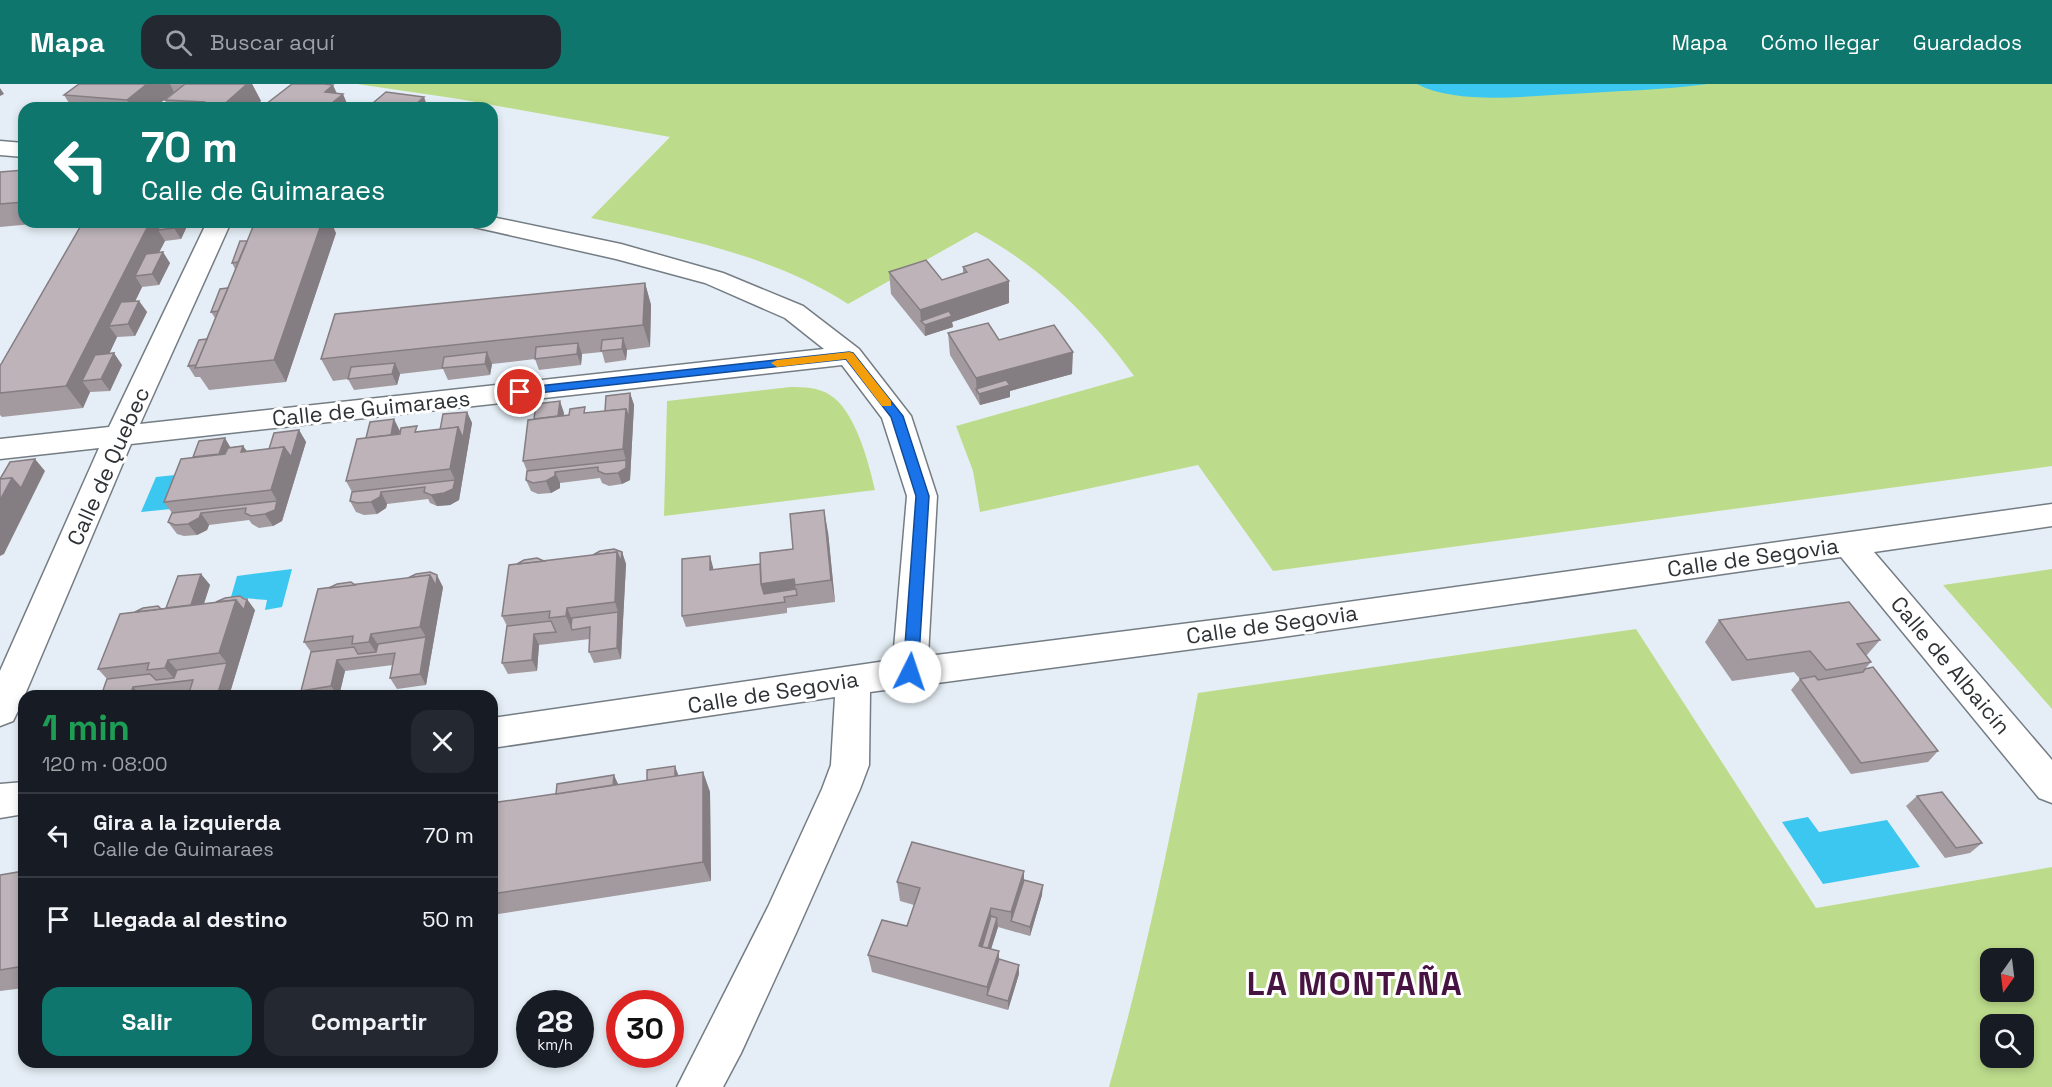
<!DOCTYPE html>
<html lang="es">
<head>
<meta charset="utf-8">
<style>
  :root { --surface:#171b24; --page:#242831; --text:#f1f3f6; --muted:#9ea1a6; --line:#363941; --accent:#0f766e }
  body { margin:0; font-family:"Space Grotesk",sans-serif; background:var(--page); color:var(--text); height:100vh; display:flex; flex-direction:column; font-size:22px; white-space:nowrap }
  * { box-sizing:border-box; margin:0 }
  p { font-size:20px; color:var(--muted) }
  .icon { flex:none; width:33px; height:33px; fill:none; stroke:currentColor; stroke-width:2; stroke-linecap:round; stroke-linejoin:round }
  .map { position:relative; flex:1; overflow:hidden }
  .side { position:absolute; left:18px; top:606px; width:480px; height:378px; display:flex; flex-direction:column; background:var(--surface); border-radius:18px; box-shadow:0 3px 9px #0003 }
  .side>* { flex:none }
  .banner { position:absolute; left:18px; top:18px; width:480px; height:126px; border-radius:18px; box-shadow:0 3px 9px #0003; background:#0f766e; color:#fff; overflow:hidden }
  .needle { width:39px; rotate:194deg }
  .fabs { position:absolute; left:1980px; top:864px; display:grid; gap:12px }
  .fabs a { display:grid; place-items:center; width:54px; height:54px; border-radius:12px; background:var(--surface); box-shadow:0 3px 9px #0003; font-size:30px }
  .speed { position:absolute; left:516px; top:906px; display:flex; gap:12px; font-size:30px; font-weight:700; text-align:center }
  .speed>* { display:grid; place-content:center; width:78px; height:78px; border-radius:50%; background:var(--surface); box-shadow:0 3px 9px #0003; line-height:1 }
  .speed small { font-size:15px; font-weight:400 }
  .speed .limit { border:9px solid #d22; background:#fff; color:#111 }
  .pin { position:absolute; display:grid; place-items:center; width:51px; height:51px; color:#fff; margin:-26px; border:3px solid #fff; border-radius:50%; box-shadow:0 2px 6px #0007 }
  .me { position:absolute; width:66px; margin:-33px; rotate:4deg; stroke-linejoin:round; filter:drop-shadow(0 0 4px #0008) }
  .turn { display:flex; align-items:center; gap:21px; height:126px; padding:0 24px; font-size:27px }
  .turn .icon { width:78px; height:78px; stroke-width:2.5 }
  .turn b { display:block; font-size:42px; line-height:51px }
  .round { display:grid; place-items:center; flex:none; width:63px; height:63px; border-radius:18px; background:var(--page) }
  .overview { display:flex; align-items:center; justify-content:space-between; height:102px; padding:0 24px }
  h1 { font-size:36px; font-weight:700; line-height:45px; color:#1e9e55 }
  .cta { display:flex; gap:12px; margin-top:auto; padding:12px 24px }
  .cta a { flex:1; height:69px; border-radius:18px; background:var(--accent); color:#fff; font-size:24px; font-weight:700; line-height:69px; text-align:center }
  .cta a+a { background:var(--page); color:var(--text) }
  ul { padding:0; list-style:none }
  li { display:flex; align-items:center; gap:18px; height:84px; padding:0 24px; border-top:2px solid var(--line) }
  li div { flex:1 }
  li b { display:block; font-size:22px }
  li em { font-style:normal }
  header { display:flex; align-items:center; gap:36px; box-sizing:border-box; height:84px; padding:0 30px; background:var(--accent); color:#fff }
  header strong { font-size:28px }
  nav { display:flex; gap:33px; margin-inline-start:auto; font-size:21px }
  .search { width:420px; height:54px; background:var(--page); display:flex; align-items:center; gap:15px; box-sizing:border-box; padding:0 21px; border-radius:18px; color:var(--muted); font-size:22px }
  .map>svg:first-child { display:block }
</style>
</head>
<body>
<header>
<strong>Mapa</strong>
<div class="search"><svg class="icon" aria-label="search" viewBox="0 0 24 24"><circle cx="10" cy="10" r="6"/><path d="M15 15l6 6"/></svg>Buscar aquí</div>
<nav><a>Mapa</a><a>Cómo llegar</a><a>Guardados</a></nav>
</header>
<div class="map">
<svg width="2052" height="1003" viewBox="0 0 2052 1003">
  <rect width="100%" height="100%" fill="#e5eef6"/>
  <g fill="#bddc8b" fill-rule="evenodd">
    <path d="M357,0H2052V382L1273,487L1198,381L980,428L973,387L956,342L1134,292C1092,234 1040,182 976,148L848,220C770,170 680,154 591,134L670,53L459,15Z"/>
    <path d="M790,303C804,303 818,303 830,311C855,326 869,379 875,406L664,432L667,317Z"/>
    <path d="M2052,485V625L1943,501Z"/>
    <path d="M1636,545L1816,824L2052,783V1003H1109C1146,873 1173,741 1198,609ZM1990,874H2024V908H1990ZM1990,940H2024V974H1990Z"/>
  </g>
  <g fill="#3cc7f0">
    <path d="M1417,0H1708C1662,6 1617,7 1571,10C1527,12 1456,21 1417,0Z"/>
    <path d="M185,390L171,425L141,428L156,393Z"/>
    <path d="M292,485L282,523L265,526L267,516L231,513L237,492Z"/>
    <path d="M1808,733L1819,748L1887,736L1920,783L1823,800L1782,738Z"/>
  </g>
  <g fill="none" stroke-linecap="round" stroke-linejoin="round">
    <defs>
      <g id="street">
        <path d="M0,57L24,59V73L0,71Z"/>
        <path d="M492,133L621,160L723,189L803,222L859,265L911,332L937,412L928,572L1261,530L2052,420V442L1874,468L2052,676V719L2039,714L1841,473L1261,556L870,608L869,681L860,705L796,849L741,969L723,1003H677L768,823L822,705L831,681L835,613L492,664V634L893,576L907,412L882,334L842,281L131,360L18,627L13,637L0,642V587L99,364L0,375V355L109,343L207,138H231L140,340L824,265L785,234L705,199L616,175L474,143L471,138H492Z"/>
        <path d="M24,698V730L0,734V700Z"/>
      </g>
    </defs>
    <use href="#street" stroke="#757d84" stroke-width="3"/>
    <use href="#street" fill="#fff" fill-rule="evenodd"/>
  </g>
  <g fill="#a39a9f">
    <path d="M79,0H252L261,17L253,24H169L165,16L176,7L174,8L154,24H72L64,11Z"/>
    <path d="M24,86V138H44L43,139L0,143V88Z"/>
    <path d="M83,138H189L181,155L165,157L159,168L170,179L159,201L142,203L135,217H139L147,228L135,252L117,253L109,270L122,281L110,307L90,308L83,324L2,333L0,331V282Z"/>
    <path d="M336,149L286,298L209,306L200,293H195L188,282L207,255L215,234L211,228L228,204L235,185L232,179Z"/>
    <path d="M963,183L1009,197V219L952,238L953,243L925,252L891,210L889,188L942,196L963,189Z"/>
    <path d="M645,199L651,221L650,263L627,266L626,276L605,279L602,268L582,270L581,281L539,286L535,275L492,280L490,291L448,296L443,285L400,290L397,301L354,306L348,295L333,297L321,275Z"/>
    <path d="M948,249L999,256L1072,290L1010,307V313L980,321L950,271Z"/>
    <path d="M630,309L634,321L630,396L622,400L609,402L602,399L600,394L560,399V404L551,409L538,410L531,407L526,396L527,387L523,377L534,335L564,329V332L605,327Z"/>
    <path d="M467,328L472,339L459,416L450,421L437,422L430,419L428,415L387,420L386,424L377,430L364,431L356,428L350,417L352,408L346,397L366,354L400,347L399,350L440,346Z"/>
    <path d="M299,346L306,358L282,437L273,442L259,444L252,440L249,436L209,441L207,446L197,451L184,452L177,450L168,438L172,429L164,418L193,373L231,363L243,362L247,367L269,365Z"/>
    <path d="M828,448L835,518L787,524V529L686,543L682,532L710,472L713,486L760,480L793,465Z"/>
    <path d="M622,468L626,480L621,575L594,579L589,568L590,555L539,561L537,587L508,590L502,579L507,542L502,532L544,477Z"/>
    <path d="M201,490L210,501L204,520L255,526L229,612L189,608L159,612H101L107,595L98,585L161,525L166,524Z"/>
    <path d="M355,501L443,503L426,601L397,605L390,594L393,581L345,587L339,612H305L301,607L311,568L304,558Z"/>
    <path d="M1719,536L1880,556L1866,572L1871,578L1865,585L1938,667L1928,678L1851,690L1791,606L1800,595L1794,588L1732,597L1705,558Z"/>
    <path d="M703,688L710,708L711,797L492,831V713L496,719Z"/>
    <path d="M1917,712L1982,759L1970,769L1945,774L1906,722Z"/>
    <path d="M24,787V904L0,907V791Z"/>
    <path d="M1024,796L1042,811L1030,852L998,843L991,865L999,875L1019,881V890L1008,926L872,888L868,871L907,842L914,821L900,817L897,798Z"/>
  </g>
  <g fill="#847d82">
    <path d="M147,0H170L174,8L154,24H131L127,16Z"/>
    <path d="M247,0H252L261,17L253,24H220Z"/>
    <path d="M333,1L339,14L343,10L349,24H326L325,8Z"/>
    <path d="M0,4L4,10L0,12Z"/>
    <path d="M424,13L428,24L416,20Z"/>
    <path d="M150,138H174L158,146L165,157L148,190L135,192L142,203L124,241L109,242L117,253L97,296L82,297L90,308L83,324L66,302Z"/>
    <path d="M177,138H189L181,155L174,144Z"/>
    <path d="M322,138H331L336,149L286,298L274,276Z"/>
    <path d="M163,168L170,179L159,201L152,190Z"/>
    <path d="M1009,197V219L952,238L953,243L925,252V241L921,237L920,226Z"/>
    <path d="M645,199L651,221L650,263L643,241Z"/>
    <path d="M139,217L147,228L135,252L128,240Z"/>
    <path d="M623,254L627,266L626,276L622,265Z"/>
    <path d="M578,259L582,270L581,281L577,270Z"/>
    <path d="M487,268L492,280L490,291L485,280Z"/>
    <path d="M1073,268L1072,290L1010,307V313L980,321L979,310L976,305L977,316L976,294Z"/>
    <path d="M114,269L122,281L110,307L101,295Z"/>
    <path d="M395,279L400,290L397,301L392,290Z"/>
    <path d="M630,309L634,321L630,396L622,400L618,389L626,376L623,365L626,325Z"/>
    <path d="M560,317L564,329L562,343L557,335Z"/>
    <path d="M467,328L472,339L459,416L450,421L437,422L431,411L455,396L450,385L458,343Z"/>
    <path d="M394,335L400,347L397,362L390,354Z"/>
    <path d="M299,346L306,358L282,437L273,442L265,430L277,417L271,406L284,363Z"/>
    <path d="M225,354L232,366L218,373Z"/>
    <path d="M243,362L254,378L241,368Z"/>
    <path d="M35,375L45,387L4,470L0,472V416L12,394Z"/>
    <path d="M555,388L560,399V404L551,409L546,397Z"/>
    <path d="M381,408L387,420L386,424L377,430L371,418Z"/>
    <path d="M824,426L828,448L835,518L831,496Z"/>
    <path d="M201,429L209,441L207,446L197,451L188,440Z"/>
    <path d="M617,468H622L626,480L621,575L617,564L618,528L615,518Z"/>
    <path d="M710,472L713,483L714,497L710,486Z"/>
    <path d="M201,490L210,501L200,531L188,528Z"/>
    <path d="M430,491H437L443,503L426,601L420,590L426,553L420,543Z"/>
    <path d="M794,495L797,511L784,513L787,529L785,518L767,521L761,500Z"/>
    <path d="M247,515L255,526L229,612H217L227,579L219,569L236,516L244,526Z"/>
    <path d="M567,524L576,545L572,546L566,532Z"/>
    <path d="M371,550L384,570L378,571L369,558Z"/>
    <path d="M534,550L539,561L537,587L532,576Z"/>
    <path d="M168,576L186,597L177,598L165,584Z"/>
    <path d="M337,576L345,587L339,612H338L331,602Z"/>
    <path d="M133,603L141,612H130Z"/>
    <path d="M675,682L679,693L675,702Z"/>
    <path d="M703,688L710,708L711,797L703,778Z"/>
    <path d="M614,691L619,702L613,712Z"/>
    <path d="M1024,787V806L1011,837V828Z"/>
    <path d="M1043,801L1042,811L1030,852V843Z"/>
    <path d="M991,824V842L982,871L979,862Z"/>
    <path d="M997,834L998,843L986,881V872Z"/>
    <path d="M999,867V884L987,911V903Z"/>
    <path d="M1019,881V890L1008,926V917Z"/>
  </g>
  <g fill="#bdb3b9" stroke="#847d82" stroke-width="1.5">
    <path d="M79,0H147L127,16L64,11Z"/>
    <path d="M185,0H247L220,24H196L204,18L165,16Z"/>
    <path d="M292,0H324L333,1L325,8L343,10L326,24H261Z"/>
    <path d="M386,8L424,13L416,20L434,23L433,24H367Z"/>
    <path d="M24,86V118L0,120V88Z"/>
    <path d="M83,138H150L66,302L0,309V282Z"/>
    <path d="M161,138H177L174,144L158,146Z"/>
    <path d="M255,138H322L274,276L195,284Z"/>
    <path d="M240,157H247L238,178L232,179Z"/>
    <path d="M163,168L152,190L135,192L146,170Z"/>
    <path d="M988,175L1009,197L920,226L889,188L926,176L942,196L967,188L963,183Z"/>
    <path d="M645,199L643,241L321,275L335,230Z"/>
    <path d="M228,204L218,227L211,228L220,205Z"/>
    <path d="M139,217L128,240L109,242L121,218Z"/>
    <path d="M949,227L952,232L925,241L921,237Z"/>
    <path d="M988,239L999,256L1054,241L1073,268L976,294L948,249Z"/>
    <path d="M623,254L622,265L601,267L602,256Z"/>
    <path d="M207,255L196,281L188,282L199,256Z"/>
    <path d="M578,259L577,270L535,275L536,263Z"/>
    <path d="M487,268L485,280L442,284L444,273Z"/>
    <path d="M114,269L101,295L82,297L95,271Z"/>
    <path d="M395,279L392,290L348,295L351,283Z"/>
    <path d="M1006,296L1010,301L979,310L976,305Z"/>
    <path d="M630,309L629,335L626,325L605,327L606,312Z"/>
    <path d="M560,317L558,332L534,335L536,320Z"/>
    <path d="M585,323L584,329L626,325L623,365L523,377L528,336L569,331L570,325Z"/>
    <path d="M467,328L463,354L458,343L440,346L443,330Z"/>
    <path d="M394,335L391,351L366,354L370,338Z"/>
    <path d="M417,342L415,348L458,343L450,385L346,397L357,355L400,350L401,344Z"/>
    <path d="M299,346L291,373L284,363L269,365L274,349Z"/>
    <path d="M225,354L219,370L193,373L199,357Z"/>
    <path d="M243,362L241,368L284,363L271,406L164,418L181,375L225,370L228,364Z"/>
    <path d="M35,375L21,404L12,394L0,395L10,378Z"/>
    <path d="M626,376V384L618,389L605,390L598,387V383L555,388V392L546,397L533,399L526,396L527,387Z"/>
    <path d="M12,394L0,416V395Z"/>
    <path d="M455,396L453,405L444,409L431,411L424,408L425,403L381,408L380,413L371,418L357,419L350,417L352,408Z"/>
    <path d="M277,417L275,426L265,430L251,432L245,429L246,424L201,429L199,434L188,440L175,441L168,438L172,429Z"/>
    <path d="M824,426L831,496L795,501L794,495L761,500L760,469L793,465L790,430Z"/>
    <path d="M614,465L622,468L621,478L617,468L593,471L600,467Z"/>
    <path d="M617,468L615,518L567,524L566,532L549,534L550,527L502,532L509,481Z"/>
    <path d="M710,472V486L760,480L761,500L764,510L796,505L797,511L784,513L785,518L682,532V475Z"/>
    <path d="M537,474L544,477L517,480L524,476Z"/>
    <path d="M430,488L437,491L436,502L430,491L408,494L416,490Z"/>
    <path d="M201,490L191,521L166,524L178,492Z"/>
    <path d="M430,491L420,543L371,550L369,558L352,560L353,552L304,558L318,505Z"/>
    <path d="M351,498L355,501L329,504L337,500Z"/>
    <path d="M240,512L244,515H247L244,526L236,516L216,518L225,514Z"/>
    <path d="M236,516L219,569L168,576L165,584L147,586L149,579L98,585L120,530Z"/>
    <path d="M1849,518L1880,556L1857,560L1871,578L1826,586L1810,567L1747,576L1719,536Z"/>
    <path d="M158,522L161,525L135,528L143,524Z"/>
    <path d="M618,528L617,564L589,568L590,543L572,546L571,542L572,534Z"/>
    <path d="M551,537L556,548L534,550L532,576L502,579L507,542Z"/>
    <path d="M426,553L420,590L390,594L395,569L337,576L331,602L301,607L311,568L354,563L358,570L376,568L378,560Z"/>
    <path d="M227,579L217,612H188L193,596L133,603L130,612H101L107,595L150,590L156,596L174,594L177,586Z"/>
    <path d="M1873,583L1938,667L1861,679L1800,595L1815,592L1818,596L1863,588L1865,585Z"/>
    <path d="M675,682V693L647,697V686Z"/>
    <path d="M703,688V778L492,810V719Z"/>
    <path d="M614,691L613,701L556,710L557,700Z"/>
    <path d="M1942,708L1982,759L1956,764L1917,712Z"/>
    <path d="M912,758L1024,787L1011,828L991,824L979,862L999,867L987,903L868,871L882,836L907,842L920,804L897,798Z"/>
    <path d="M24,787V882L0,886V791Z"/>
    <path d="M1024,796L1043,801L1030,843L1011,837Z"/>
    <path d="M991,832L997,834L988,864L982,863Z"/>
    <path d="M999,875L1019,881L1008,917L987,911Z"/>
  </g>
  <path fill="#1a73e8" stroke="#114b97" stroke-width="1.5" d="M849,268L853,269L903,332L929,412L918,588L916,592H905L903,588L916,412L891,333L846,275L520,311L515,308L520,304Z"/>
  <path fill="#f59e0b" d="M849,268L853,269L891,317V322H882L846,275L777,283L771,279L777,276Z"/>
  <g text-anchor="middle" stroke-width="6" stroke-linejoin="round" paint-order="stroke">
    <g font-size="22" fill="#2f3235" stroke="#fff">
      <text transform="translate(371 324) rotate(-6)" y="8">Calle de Guimaraes</text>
      <text transform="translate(108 382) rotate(-66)" y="8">Calle de Quebec</text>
      <text transform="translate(1753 473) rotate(-8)" y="8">Calle de Segovia</text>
      <text transform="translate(1272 540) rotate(-8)" y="8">Calle de Segovia</text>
      <text transform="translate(1951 581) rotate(50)" y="8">Calle de Albaicín</text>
      <text transform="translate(773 608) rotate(-9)" y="8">Calle de Segovia</text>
    </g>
    <g font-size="33" font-weight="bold" letter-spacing="1.5" fill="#471341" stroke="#fff">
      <text x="1355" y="911">LA MONTAÑA</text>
    </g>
  </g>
</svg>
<div class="fabs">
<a><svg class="needle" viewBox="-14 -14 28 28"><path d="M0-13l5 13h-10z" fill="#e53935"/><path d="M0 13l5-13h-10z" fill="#9ea1a6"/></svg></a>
<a><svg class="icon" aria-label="search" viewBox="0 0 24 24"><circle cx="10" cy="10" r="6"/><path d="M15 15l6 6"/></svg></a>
</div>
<div class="speed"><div>28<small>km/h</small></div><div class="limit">30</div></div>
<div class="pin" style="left:520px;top:308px;background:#d93025"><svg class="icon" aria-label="arrive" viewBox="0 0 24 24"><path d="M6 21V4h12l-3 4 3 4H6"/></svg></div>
<svg class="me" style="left:910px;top:588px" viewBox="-20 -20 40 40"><circle r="19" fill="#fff"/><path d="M0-13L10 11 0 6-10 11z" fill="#1a73e8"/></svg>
<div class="banner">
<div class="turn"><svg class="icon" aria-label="left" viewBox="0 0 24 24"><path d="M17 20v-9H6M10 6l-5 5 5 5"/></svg><div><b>70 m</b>Calle de Guimaraes</div></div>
</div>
<section class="side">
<div class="overview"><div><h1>1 min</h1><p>120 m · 08:00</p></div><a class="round"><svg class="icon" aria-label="close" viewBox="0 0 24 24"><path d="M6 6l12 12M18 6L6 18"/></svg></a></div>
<ul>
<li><svg class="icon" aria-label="left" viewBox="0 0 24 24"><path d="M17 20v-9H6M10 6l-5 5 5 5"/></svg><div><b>Gira a la izquierda</b><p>Calle de Guimaraes</p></div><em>70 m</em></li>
<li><svg class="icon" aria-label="arrive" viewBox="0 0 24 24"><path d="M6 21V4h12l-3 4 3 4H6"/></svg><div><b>Llegada al destino</b></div><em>50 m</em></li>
</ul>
<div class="cta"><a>Salir</a><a>Compartir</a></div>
</section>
</div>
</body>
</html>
